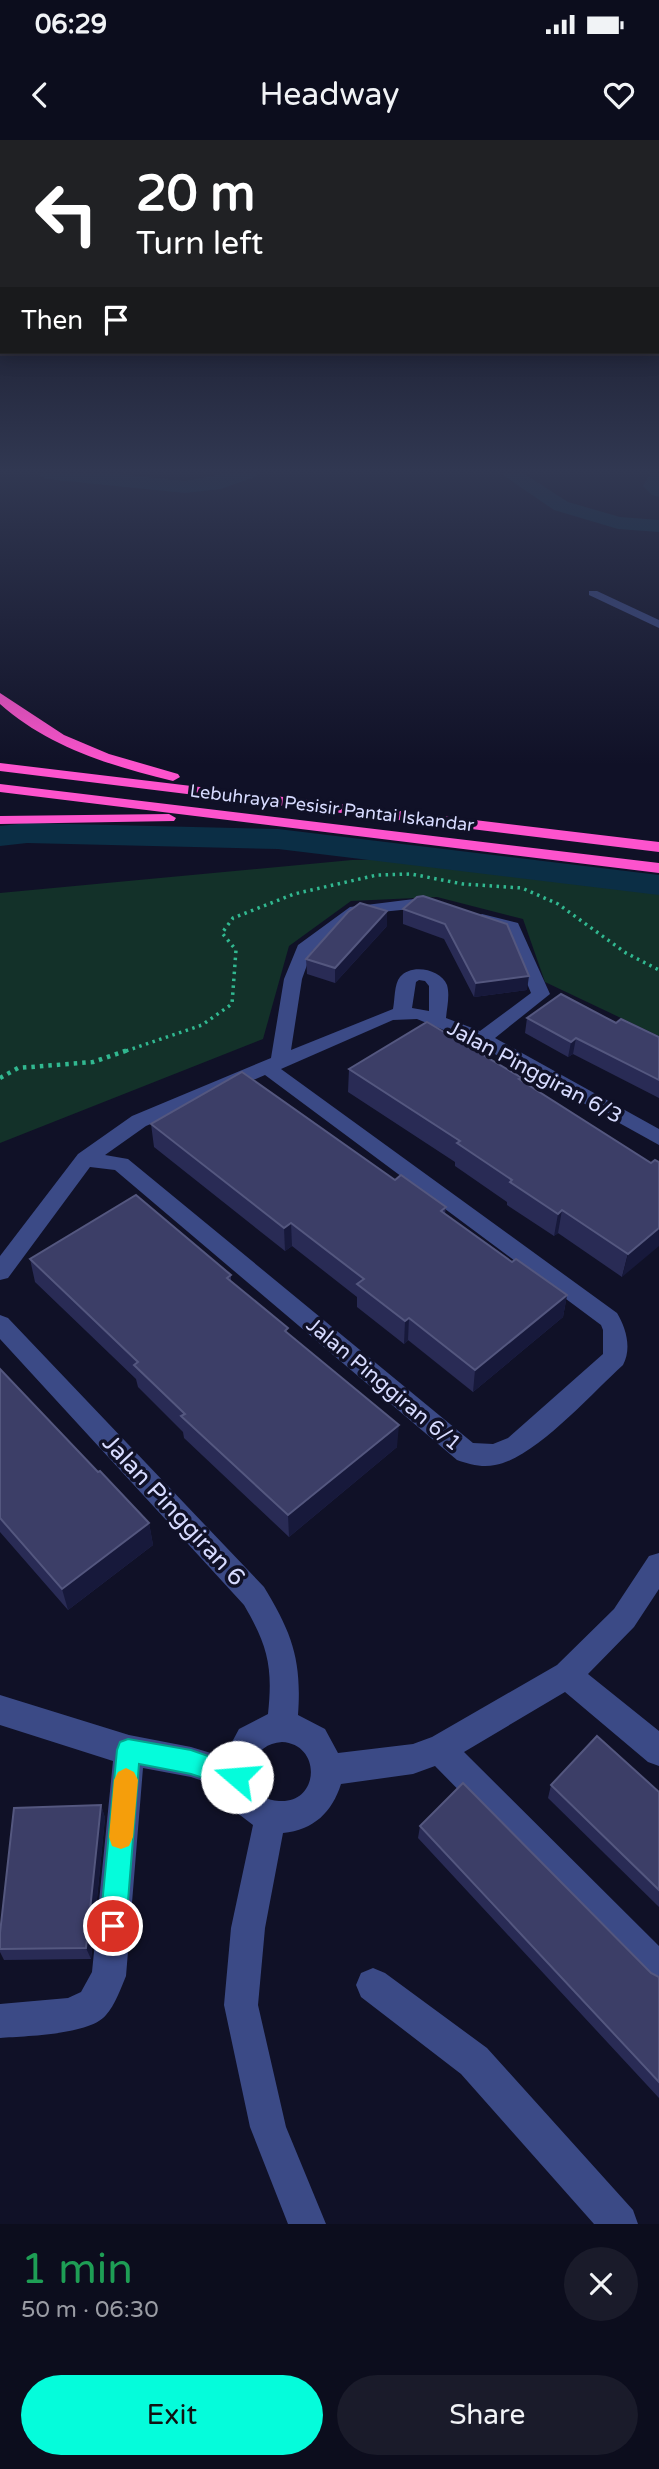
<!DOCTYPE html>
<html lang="en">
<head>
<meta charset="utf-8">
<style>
  :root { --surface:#0c0d1d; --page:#1a1b2a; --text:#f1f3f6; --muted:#9a9ca4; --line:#2c2d3b; --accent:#05fcdb }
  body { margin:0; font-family:"Varela Round",sans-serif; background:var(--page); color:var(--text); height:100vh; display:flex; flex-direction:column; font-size:26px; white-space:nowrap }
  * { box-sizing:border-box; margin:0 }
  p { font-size:23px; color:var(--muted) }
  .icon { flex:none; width:38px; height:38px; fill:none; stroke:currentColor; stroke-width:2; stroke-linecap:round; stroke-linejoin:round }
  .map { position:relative; height:2084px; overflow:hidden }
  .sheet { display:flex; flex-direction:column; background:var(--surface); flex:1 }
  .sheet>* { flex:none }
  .hud { position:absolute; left:0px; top:0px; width:660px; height:214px; box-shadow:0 4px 18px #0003,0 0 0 2px var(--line); background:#202124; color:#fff; overflow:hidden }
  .pin { position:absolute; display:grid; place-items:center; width:60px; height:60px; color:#fff; margin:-30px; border:4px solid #fff; border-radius:50%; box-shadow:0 2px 7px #0007 }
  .me { position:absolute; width:77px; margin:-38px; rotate:288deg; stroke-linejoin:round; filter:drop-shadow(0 0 5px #0008) }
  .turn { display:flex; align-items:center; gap:24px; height:147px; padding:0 21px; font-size:32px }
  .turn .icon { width:91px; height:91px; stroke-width:2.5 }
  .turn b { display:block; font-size:49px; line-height:60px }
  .then { display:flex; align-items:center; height:66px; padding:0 21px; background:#0003; gap:14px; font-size:26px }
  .round { display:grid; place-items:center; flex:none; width:74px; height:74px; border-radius:37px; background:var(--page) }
  .head { display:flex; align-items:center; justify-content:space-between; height:119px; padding:0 21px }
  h1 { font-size:42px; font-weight:600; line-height:52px; color:#1e9e55 }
  .primary-button { display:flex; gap:14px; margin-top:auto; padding:14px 21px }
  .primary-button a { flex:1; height:80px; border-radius:42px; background:var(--accent); color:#111; font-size:28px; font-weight:600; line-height:80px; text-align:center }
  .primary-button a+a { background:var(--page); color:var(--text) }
  .status { display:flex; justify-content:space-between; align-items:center; height:49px; padding:0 35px; background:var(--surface); direction:ltr }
  .status svg { height:19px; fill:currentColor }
  header { display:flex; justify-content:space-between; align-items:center; height:91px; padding:0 21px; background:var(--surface); font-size:32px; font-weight:600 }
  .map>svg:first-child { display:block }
</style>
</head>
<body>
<div class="status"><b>06:29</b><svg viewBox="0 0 49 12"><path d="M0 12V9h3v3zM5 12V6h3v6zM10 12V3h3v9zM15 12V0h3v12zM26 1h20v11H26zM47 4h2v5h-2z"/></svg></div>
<header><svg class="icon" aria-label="back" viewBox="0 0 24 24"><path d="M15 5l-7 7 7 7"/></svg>Headway<svg class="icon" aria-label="heart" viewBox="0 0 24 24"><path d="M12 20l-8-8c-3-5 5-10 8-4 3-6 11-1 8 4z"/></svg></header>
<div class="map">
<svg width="659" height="2084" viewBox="0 0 659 2084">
  <rect width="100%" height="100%" fill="#101127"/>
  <path fill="#133129" d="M402,719L659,749V896L545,842L523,779L437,757L351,761L289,806L263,899L0,1003V753L352,720Z"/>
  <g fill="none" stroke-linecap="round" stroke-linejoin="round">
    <g fill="#0b2e45" fill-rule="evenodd">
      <path d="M37,333H108L185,341L229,333H257L255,337L221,349L185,353L46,339Z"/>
      <path d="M500,333H523L568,362L620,377L659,380V392L618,389L554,370Z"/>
      <path d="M651,333H659V357L652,355L643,346Z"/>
      <path d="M27,683L278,689L659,735V755L278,709L27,703L0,706V686Z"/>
    </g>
    <path stroke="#31b890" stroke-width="3.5" stroke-dasharray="2.5 4.5" stroke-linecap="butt" d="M126,911L202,885L232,864L236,810L222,793L233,778L294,754L377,735L411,734L463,744L522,748L558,764L626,813L659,830"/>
    <path stroke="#31b890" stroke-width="4.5" stroke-dasharray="3.5 5" stroke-linecap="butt" d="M0,938L18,928L93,922L131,909"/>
    <g fill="#3b4a86" fill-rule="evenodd">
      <path d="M589,451H597L659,480V488L589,455Z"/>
      <path d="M422,758L440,764L442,767L434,772L421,768L361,774L312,811L302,839L291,910L393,869C395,860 394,844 400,837C411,823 441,829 447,845C450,855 447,867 446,878L480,891L531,853L505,790L476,783L474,779L482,774L518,783L550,854L495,898L659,989V1005L475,903L417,879L393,880L281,929L617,1173C626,1188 632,1208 623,1225C592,1253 534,1319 495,1325C482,1328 469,1324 457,1320L115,1030L90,1027L8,1138L0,1140V1116L78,1014L132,976L271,918L284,839L298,805L350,767ZM419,840L425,841L429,846V871L412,868L416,842ZM265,935L601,1185L603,1190V1214L508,1298L493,1304L473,1303L128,1019L105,1015L146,986Z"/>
      <path d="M0,1175L8,1178L264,1447C292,1493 302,1520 298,1575L325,1589L338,1613L413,1604L432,1597L557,1525L614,1469L649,1416L659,1413V1449L634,1487L588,1534L659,1591V1626L648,1622L565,1552L464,1612L659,1806V1847L647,1842L435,1626L413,1634L341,1644C332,1672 314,1690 283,1693L265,1788L258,1865L286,1987L326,2084H288L250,1987L224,1865L231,1788L253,1685L236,1672L224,1648L191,1637L143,1628L126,1836C121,1848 115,1865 106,1875C90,1895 25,1896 0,1898V1864L68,1858L81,1852L92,1832L113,1621L0,1585V1555L129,1595L191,1607L224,1617L239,1589L268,1574C273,1527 268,1506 244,1465L0,1199ZM282,1602C322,1604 320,1664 279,1661C242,1659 243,1604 282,1602Z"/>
      <path d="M373,1828L385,1833L487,1908L633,2070L638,2084H594L461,1934L361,1857L356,1845L361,1833Z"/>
    </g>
    <g fill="#fd53cd" fill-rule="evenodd">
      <path d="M0,553L64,595L109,614L178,634L180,637L173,641C111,626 48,607 0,564Z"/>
      <path d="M0,623L659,702V712L0,631Z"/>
      <path d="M0,644L659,723V733L0,652Z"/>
      <path d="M169,674L176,678L174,681L0,684V676Z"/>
    </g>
  </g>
  <g fill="#292b55">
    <path d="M417,757L527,850L474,857L444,799L403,784V769Z"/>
    <path d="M387,786L335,843L307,834L306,819Z"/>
    <path d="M527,878L616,883L659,897V958L573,914L568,917L525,893Z"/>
    <path d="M349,929L521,941L651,1023L622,1137L558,1093L554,1096L507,1065V1062L455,1026V1022L348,952Z"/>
    <path d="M151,984L395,1040L446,1067L445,1074L512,1122L567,1155L563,1177L473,1252L408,1200L404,1204L357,1167V1157L292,1106L285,1111L154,1007Z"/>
    <path d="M30,1119L231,1135V1141L288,1194L397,1307L289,1397L184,1298L183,1292L138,1247L136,1239L35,1142Z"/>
    <path d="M0,1229L98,1332L149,1383L153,1405L68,1470L0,1392Z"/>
    <path d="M551,1645L659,1652V1767L548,1658Z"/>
    <path d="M101,1665L105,1678L91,1819L4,1820L0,1812V1793Z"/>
    <path d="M420,1686L651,1833L659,1837V1958L418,1698Z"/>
  </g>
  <g fill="#17193b">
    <path d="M387,771V786L335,843V828Z"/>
    <path d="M529,836L527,850L474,857L476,843Z"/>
    <path d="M576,898L573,914L568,917L571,902Z"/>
    <path d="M562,1070L558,1093L554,1096L558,1074Z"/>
    <path d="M291,1083L292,1106L285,1111L284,1088Z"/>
    <path d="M659,1088V1106L622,1137L628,1114Z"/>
    <path d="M567,1155L563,1177L473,1252L475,1230Z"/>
    <path d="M409,1178L408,1200L404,1204L405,1181Z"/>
    <path d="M399,1285L397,1307L289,1397L288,1375Z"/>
    <path d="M149,1383L153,1405L68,1470L62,1449Z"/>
    <path d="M101,1665L105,1678L91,1819L86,1808Z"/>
  </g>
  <g fill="#3c3e67" stroke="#54577f" stroke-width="2">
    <path d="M423,756L507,784L529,836L476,843L445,784L403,769L417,757Z"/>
    <path d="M360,763L387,771L335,828L306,819L348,772Z"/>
    <path d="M561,854L616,883L621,879L659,897V940L576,898L571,902L527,878Z"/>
    <path d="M427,882L522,938L519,939L651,1023L655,1020L659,1022V1088L628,1114L562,1070L558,1074L510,1042L512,1040L457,1003L460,1001L349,929Z"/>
    <path d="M242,932L395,1040L401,1035L446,1067L441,1071L512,1122L516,1119L567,1155L475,1230L409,1178L405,1181L357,1144L364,1139L291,1083L284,1088L151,984Z"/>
    <path d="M136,1055L231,1135L227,1138L288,1188L285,1191L399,1285L288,1375L181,1276L185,1274L134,1225L138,1222L30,1119Z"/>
    <path d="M0,1229L98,1332L100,1331L149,1383L62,1449L0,1378Z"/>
    <path d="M597,1596L659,1652V1750L551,1645Z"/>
    <path d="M463,1643L651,1833L659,1837V1942L420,1686Z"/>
    <path d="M101,1665L86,1808L0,1809V1793L14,1668Z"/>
  </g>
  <linearGradient id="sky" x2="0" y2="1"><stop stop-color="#090915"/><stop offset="0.53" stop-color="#313852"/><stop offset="1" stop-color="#313852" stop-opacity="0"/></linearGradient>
  <rect width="659" height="625" fill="url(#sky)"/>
  <path fill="#05fcdb" stroke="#03a48e" stroke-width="2" d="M128,1599L191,1610L245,1629L248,1637L245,1645L237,1649L191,1634L139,1624L126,1786L122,1795L113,1798L104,1795L100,1786L117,1610L120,1602Z"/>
  <path fill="#f59e0b" d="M126,1628L134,1632L138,1640L133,1697L129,1706L121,1709L112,1706L109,1697L114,1640L118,1632Z"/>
  <g text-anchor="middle" stroke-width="7" stroke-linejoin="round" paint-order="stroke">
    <g font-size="18" fill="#d7dbff" stroke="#101127">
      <text transform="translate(332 668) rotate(7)" y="6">Lebuhraya Pesisir Pantai Iskandar</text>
    </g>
    <g font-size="21" fill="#d7dbff" stroke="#101127">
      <text transform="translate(535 932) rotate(28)" y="7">Jalan Pinggiran 6/3</text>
      <text transform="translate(384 1244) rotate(40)" y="7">Jalan Pinggiran 6/1</text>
    </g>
    <g font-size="24" fill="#d7dbff" stroke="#101127">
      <text transform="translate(174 1370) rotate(47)" y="8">Jalan Pinggiran 6</text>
    </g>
  </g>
</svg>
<div class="pin" style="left:113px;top:1786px;background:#d93025"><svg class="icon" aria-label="arrive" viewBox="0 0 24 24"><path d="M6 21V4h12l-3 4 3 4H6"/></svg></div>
<svg class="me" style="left:237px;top:1637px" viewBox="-20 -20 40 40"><circle r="19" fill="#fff"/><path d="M0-13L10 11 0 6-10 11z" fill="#05fcdb"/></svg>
<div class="hud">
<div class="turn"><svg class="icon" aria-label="left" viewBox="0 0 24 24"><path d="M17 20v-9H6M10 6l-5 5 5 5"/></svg><div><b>20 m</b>Turn left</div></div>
<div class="then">Then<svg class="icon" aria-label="arrive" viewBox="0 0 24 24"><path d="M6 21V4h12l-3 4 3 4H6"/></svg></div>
</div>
</div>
<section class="sheet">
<div class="head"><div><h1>1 min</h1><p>50 m · 06:30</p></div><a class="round"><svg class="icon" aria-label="close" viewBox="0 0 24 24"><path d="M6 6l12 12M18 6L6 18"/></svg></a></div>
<div class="primary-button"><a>Exit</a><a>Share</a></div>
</section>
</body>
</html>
